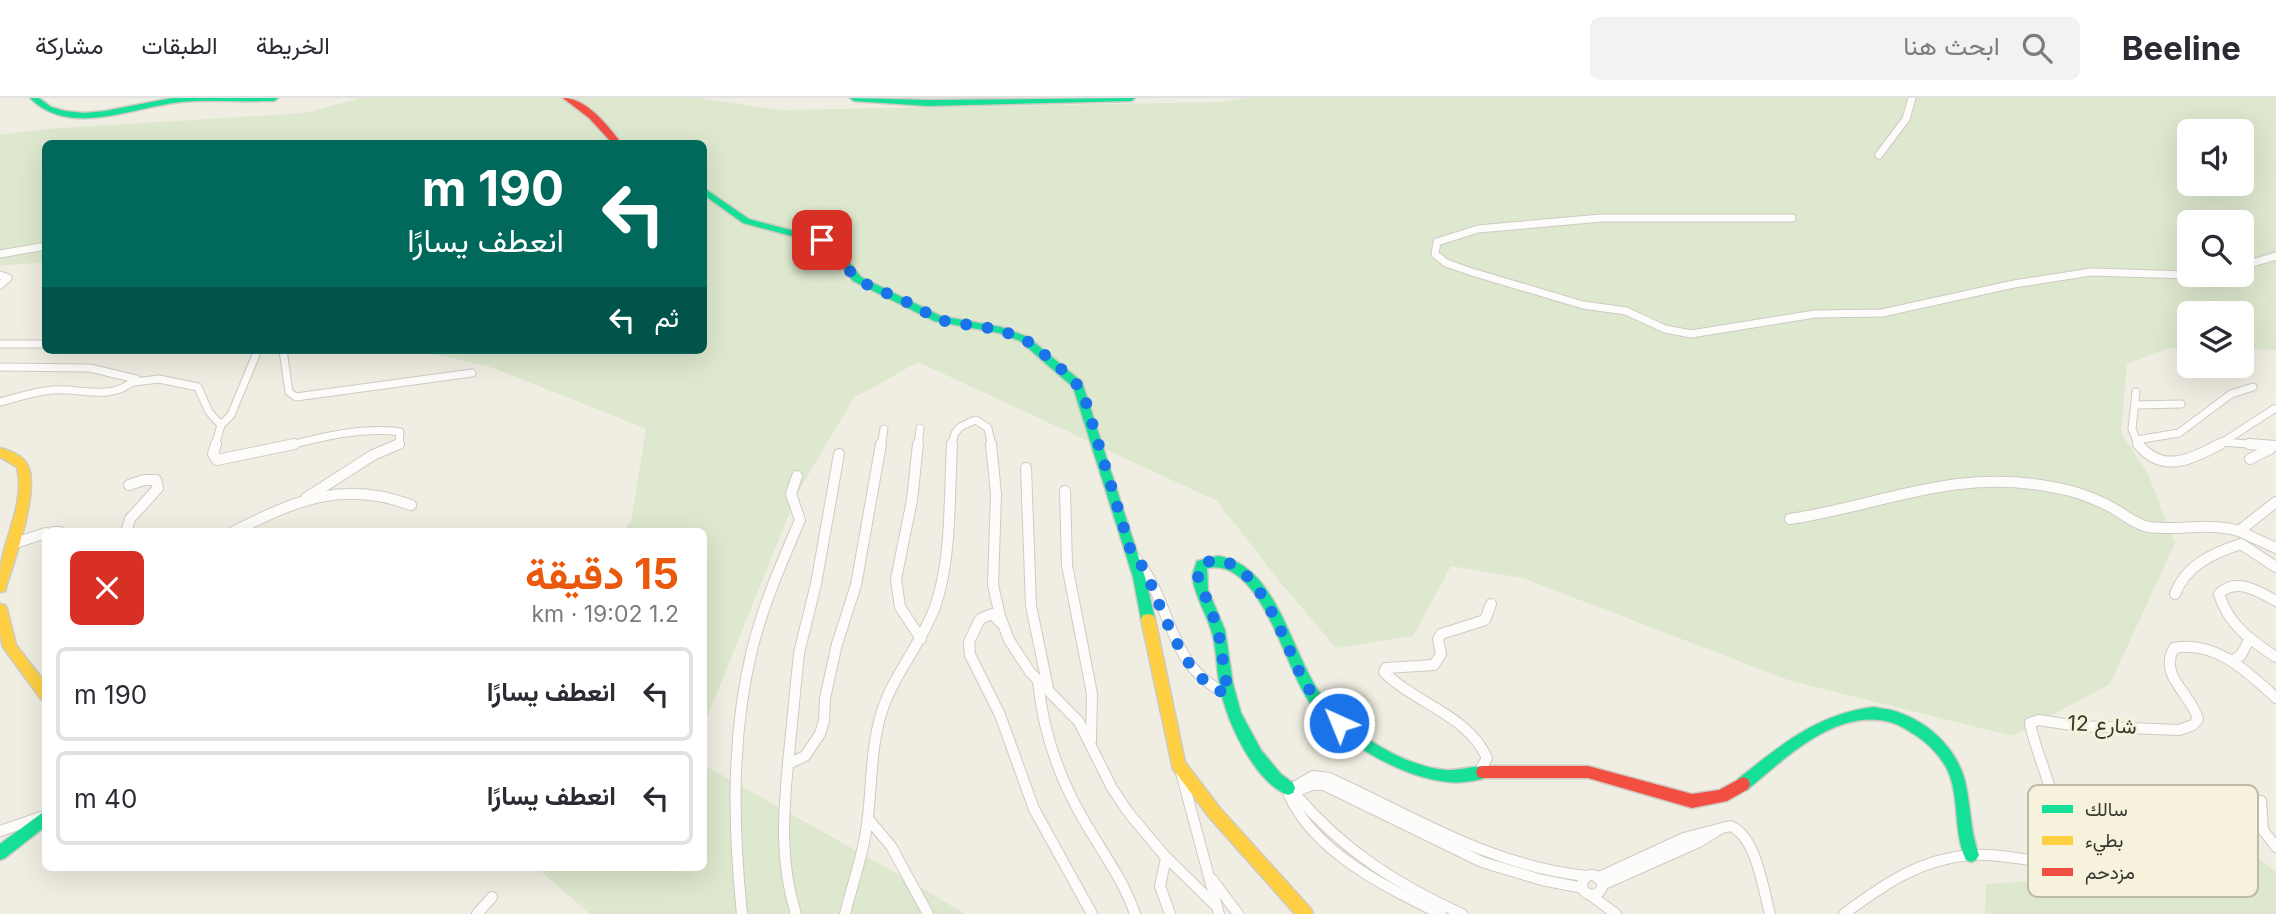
<!DOCTYPE html>
<html lang="ar">
<head>
<meta charset="utf-8">
<style>
  :root { --surface:#fff; --page:#f2f2f3; --text:#2b2b33; --muted:#7c7c81; --line:#e1e1e2; --accent:#ea580c }
  body { margin:0; font-family:Inter,Vazirmatn,sans-serif; background:var(--page); color:var(--text); direction:rtl; height:100vh; display:flex; flex-direction:column; font-size:26px; white-space:nowrap }
  * { box-sizing:border-box; margin:0 }
  p { font-size:23px; color:var(--muted) }
  .icon { flex:none; width:38px; height:38px; fill:none; stroke:currentColor; stroke-width:2; stroke-linecap:round; stroke-linejoin:round }
  .map { position:relative; flex:1; overflow:hidden; direction:ltr }
  .sheet { position:absolute; left:42px; top:430px; width:665px; height:343px; display:flex; flex-direction:column; background:var(--surface); border-radius:10px; box-shadow:0 7px 28px #0002; direction:rtl }
  .sheet>* { flex:none }
  .top-card { position:absolute; left:42px; top:42px; width:665px; height:214px; border-radius:10px; box-shadow:0 7px 28px #0002; direction:rtl; background:#00695c; color:#fff; overflow:hidden }
  .buttons { position:absolute; left:2177px; top:21px; display:grid; gap:14px }
  .buttons a { display:grid; place-items:center; width:77px; height:77px; border-radius:10px; background:var(--surface); box-shadow:0 7px 28px #0002; font-size:35px }
  .pin { position:absolute; display:grid; place-items:center; width:60px; height:60px; color:#fff; margin:-30px; border-radius:14px; box-shadow:0 4px 10px #0006 }
  .me { position:absolute; width:77px; margin:-38px; rotate:316deg; stroke-linejoin:round; filter:drop-shadow(0 0 5px #0008) }
  .turn { display:flex; align-items:center; gap:24px; height:147px; padding:0 28px; font-size:32px }
  .turn .icon { width:91px; height:91px; stroke-width:2.5 }
  .turn b { display:block; font-size:49px; line-height:60px }
  .then { display:flex; align-items:center; height:66px; padding:0 28px; background:#0003; gap:14px; font-size:26px }
  .round { display:grid; place-items:center; flex:none; width:74px; height:74px; border-radius:10px; background:var(--page) }
  .summary { display:flex; align-items:center; justify-content:space-between; height:119px; padding:0 28px }
  h1 { font-size:42px; font-weight:700; line-height:52px; color:var(--accent) }
  ul { padding:0; list-style:none }
  li { display:flex; align-items:center; gap:21px; height:94px; margin:0 14px 10px; padding:0 14px; border:4px solid var(--line); border-radius:10px }
  li div { flex:1 }
  li b { display:block; font-size:26px }
  li em { font-style:normal }
  header { display:flex; align-items:center; gap:42px; box-sizing:border-box; height:98px; padding:0 35px; background:var(--surface); border-bottom:2px solid var(--line) }
  header strong { font-size:33px }
  nav { display:flex; gap:38px; margin-inline-start:auto; font-size:24px }
  .search { width:490px; height:63px; background:var(--page); display:flex; align-items:center; gap:18px; box-sizing:border-box; padding:0 24px; border-radius:10px; color:var(--muted); font-size:26px }
  .map>svg:first-child { display:block }
</style>
</head>
<body>
<header>
<strong>Beeline</strong>
<div class="search"><svg class="icon" aria-label="search" viewBox="0 0 24 24"><circle cx="10" cy="10" r="6"/><path d="M15 15l6 6"/></svg>ابحث هنا</div>
<nav><a>الخريطة</a><a>الطبقات</a><a>مشاركة</a></nav>
</header>
<div class="map">
<svg width="2276" height="816" viewBox="0 0 2276 816">
  <rect width="100%" height="100%" fill="#f0eee2"/>
  <g fill="#dde8ce" fill-rule="evenodd">
    <path d="M361,0H699L780,12L1223,4L1247,0H2276V252L2242,251V215H2189V251L2170,250L2127,266L2121,335L2147,374L2175,445L2110,586L2013,638L1791,583L1523,480L1451,468L1413,538L1336,550L1280,484L1217,403L918,264L854,300L798,394L704,627V434H623L631,423L646,331L491,269L416,252H704V46H46L45,164L0,168V37L46,31L305,15ZM2189,33H2242V86H2189ZM2189,124H2242V177H2189Z"/>
    <path d="M704,667L912,784L965,816H590L537,770H704Z"/>
    <path d="M2220,731L2276,774V816H1985L1986,786L2102,779Z"/>
  </g>
  <g fill="none" stroke-linecap="round" stroke-linejoin="round">
    <defs>
      <g id="street-far1">
        <path d="M1879,57L1906,21L1912,0"/>
        <path d="M1792,120H1601L1478,131L1437,144L1435,156L1446,165L1472,174L1583,207L1626,213L1665,231L1691,236L1815,216L1882,215L2014,186L2091,174L2189,177"/>
        <path d="M0,156L46,148"/>
        <path d="M2242,168L2276,158"/>
        <path d="M0,177L8,180L0,187"/>
        <path d="M0,246H46"/>
        <path d="M283,252L289,294L296,299L472,275"/>
        <path d="M0,269L90,270L136,281C111,304 83,290 53,292C35,293 17,300 0,304"/>
        <path d="M134,284L159,281L198,289L209,314L221,327L231,317L258,252"/>
        <path d="M2136,294L2132,331L2139,348"/>
        <path d="M2137,307L2181,306"/>
        <path d="M2136,342L2179,335L2231,296L2253,289"/>
        <path d="M2222,344L2273,348"/>
        <path d="M215,348L221,327"/>
        <path d="M287,348C325,338 362,329 400,334L399,346L395,348"/>
        <path d="M881,348L884,331"/>
        <path d="M918,348L920,330"/>
        <path d="M952,348C953,331 961,327 976,322L988,330L992,348"/>
        <path d="M2217,348L2274,311"/>
      </g>
      <g id="street">
        <path d="M216,346L213,356L217,362L294,346"/>
        <path d="M918,346L912,402L896,481L900,509L921,541"/>
        <path d="M991,346L996,396L993,487L1000,518L1009,542L1030,574L1079,624L1112,690L1128,714L1164,757L1217,809"/>
        <path d="M2138,346C2162,376 2191,362 2220,346"/>
        <path d="M2249,346L2276,348"/>
        <path d="M2250,361L2270,351"/>
        <path d="M1026,370L1031,508L1048,590"/>
        <path d="M1065,393L1067,467L1092,596L1091,643"/>
        <path d="M306,400L373,357L399,346"/>
        <path d="M2276,404L2239,433L2276,450"/>
        <path d="M1790,421C1883,407 1954,370 2052,389C2071,392 2089,398 2107,407C2120,413 2135,427 2149,429C2179,433 2209,424 2239,433"/>
        <path d="M53,434H60"/>
        <path d="M126,434L130,421L158,390L156,382H144L129,387"/>
        <path d="M233,434C294,403 343,381 411,407"/>
        <path d="M12,446L46,435"/>
        <path d="M1133,458C1173,500 1165,569 1228,596"/>
        <path d="M2175,496C2186,467 2213,455 2241,446L2276,469"/>
        <path d="M2276,503C2258,493 2236,479 2219,496C2228,526 2250,542 2276,559"/>
        <path d="M1001,525L992,516L980,521L969,544L970,557L1000,617L1034,711L1092,816"/>
        <path d="M2232,563L2241,557L2249,542"/>
        <path d="M1038,583C1043,635 1059,681 1086,726C1103,755 1124,783 1135,816"/>
        <path d="M788,666L799,555L816,486L839,356"/>
        <path d="M1180,671L1219,816"/>
        <path d="M1479,674L1487,660C1468,617 1416,606 1384,574L1386,570L1434,567L1441,556L1438,541L1441,536L1485,522L1491,506"/>
        <path d="M1296,688L1313,678L1329,680C1417,720 1488,767 1586,778"/>
        <path d="M1299,692L1312,687H1324L1482,764L1542,782L1583,790"/>
        <path d="M1289,697C1315,755 1386,789 1441,816"/>
        <path d="M1297,698C1343,752 1398,787 1462,816"/>
        <path d="M2261,703L2263,732L2276,749"/>
        <path d="M868,721L891,748L928,816"/>
        <path d="M0,733L41,719"/>
        <path d="M1166,760L1160,788L1170,816"/>
        <circle cx="1592" cy="787" r="10"/>
        <path d="M1597,780L1684,740L1730,728C1756,737 1763,791 1770,816"/>
        <path d="M1212,781L1238,816"/>
        <path d="M1602,787L1699,744L1720,731"/>
        <path d="M1589,796L1616,816"/>
        <path d="M477,816L492,799"/>
        <path d="M742,816C733,728 731,638 752,552C763,507 782,464 800,422L791,396L797,378"/>
        <path d="M796,816C780,766 783,717 788,666L805,658L820,636L824,623L825,600L837,546L856,487L881,346"/>
        <path d="M845,816C853,784 865,751 868,718C872,683 871,647 882,613C894,576 921,546 935,509C952,461 949,397 952,346"/>
        <path d="M1844,816C1883,787 1920,761 1970,757C1996,755 2025,762 2051,765C2075,727 2037,666 2030,625L2039,622L2077,628L2179,632L2193,627L2198,621C2191,595 2158,578 2174,550C2215,542 2248,574 2276,600"/>
      </g>
      <g id="fast">
        <path d="M30,0H39L51,9L65,13L84,15L105,13L172,0H278L274,3H263C236,4 208,1 181,4C133,9 69,40 30,0Z"/>
        <path d="M850,0L928,2L1135,0L1131,3L928,8L854,3Z"/>
        <path d="M704,90L749,121L833,143L861,179L941,218L1001,229L1028,239L1082,284L1145,479L1155,521L1153,525L1148,526L1143,525L1141,521L1133,479L1073,289L1020,243L999,235L934,223L853,183L825,147L743,125L704,97Z"/>
        <path d="M1218,458C1282,468 1291,567 1330,608C1358,639 1404,668 1446,672C1459,673 1480,666 1488,669L1490,674L1488,679C1459,689 1434,684 1405,673C1370,659 1335,636 1311,606C1285,573 1262,459 1207,470L1208,492L1225,532L1233,586L1241,615L1261,652L1281,676L1293,685L1295,690L1293,695L1288,697C1254,684 1226,622 1220,589C1216,571 1217,552 1212,535C1207,517 1197,502 1193,483V475L1197,463Z"/>
        <path d="M1874,609C1882,611 1892,611 1900,615C1934,627 1962,657 1967,693C1971,715 1971,736 1979,757L1976,762L1971,764L1966,762C1953,734 1960,701 1948,673C1941,658 1926,643 1912,635C1906,631 1899,627 1893,625C1838,608 1787,659 1748,691L1743,693L1738,691L1736,686L1738,681C1781,647 1817,616 1874,609Z"/>
        <path d="M46,712V728L5,760L0,762V746Z"/>
      </g>
      <g id="slow">
        <path d="M0,350C10,353 22,357 27,366C41,390 14,463 6,489L5,493L0,494C0,485 0,475 1,466C7,434 25,402 17,369L0,359Z"/>
        <path d="M0,506L5,507L7,511L16,547L46,586V603L41,601L3,549L0,536Z"/>
        <path d="M1148,516L1153,517L1155,521L1185,664L1219,709L1311,811L1313,816H1295L1209,719L1173,671L1141,521L1143,517Z"/>
      </g>
      <g id="jam">
        <path d="M563,0C587,0 608,28 622,46H613L589,20Z"/>
        <path d="M1483,668H1588L1692,696L1719,692L1743,679L1748,681L1750,686L1748,691L1727,703L1692,710L1588,680H1483L1478,679L1476,674L1478,669Z"/>
      </g>
    </defs>
    <use href="#street-far1" stroke="#cdcbc2" stroke-width="9"/>
    <use href="#street" stroke="#cdcbc2" stroke-width="12"/>
    <use href="#fast" stroke="#cdcbc2" stroke-width="3"/>
    <use href="#slow" stroke="#cdcbc2" stroke-width="3"/>
    <use href="#jam" stroke="#cdcbc2" stroke-width="3"/>
    <use href="#street-far1" stroke="#fdfcfb" stroke-width="7"/>
    <use href="#street" stroke="#fdfcfb" stroke-width="10"/>
    <use href="#fast" fill="#16e098" fill-rule="evenodd"/>
    <use href="#slow" fill="#ffcf43" fill-rule="evenodd"/>
    <use href="#jam" fill="#f24e42" fill-rule="evenodd"/>
  </g>
  <g fill="none" stroke-linecap="round" stroke-linejoin="round">
    <path stroke="#1a73e8" stroke-width="12" stroke-dasharray="0 21.6" d="M822,142L833,148L852,176L868,187L916,208L938,222L1001,232L1031,245L1074,282L1084,298L1132,457C1145,467 1150,484 1156,499C1170,531 1190,586 1228,596L1218,531L1197,476L1202,466C1253,442 1285,548 1302,579C1311,597 1325,611 1339,625"/>
  </g>
  <g text-anchor="middle" stroke-width="6" stroke-linejoin="round" paint-order="stroke">
    <g font-size="21" fill="#37362d" stroke="#f6f2dc">
      <text transform="translate(2102 627) rotate(3)" y="7">شارع 12</text>
    </g>
  </g>
  <rect x="2028" y="687" width="230" height="112" rx="10" fill="#f6f2dc" stroke="#bdbaa8" stroke-width="2"/>
  <rect x="2042" y="707" width="31" height="8" fill="#16e098"/>
  <rect x="2042" y="738" width="31" height="9" fill="#ffcf43"/>
  <rect x="2042" y="770" width="31" height="8" fill="#f24e42"/>
  <g font-size="19" fill="#37362d">
    <text x="2085" y="718">سالك</text>
    <text x="2085" y="749">بطيء</text>
    <text x="2085" y="781">مزدحم</text>
  </g>
</svg>
<div class="buttons">
<a><svg class="icon" aria-label="sound" viewBox="0 0 24 24"><path d="M4 9h4l5-4v14l-5-4H4zM17 9q2 3 0 6"/></svg></a>
<a><svg class="icon" aria-label="search" viewBox="0 0 24 24"><circle cx="10" cy="10" r="6"/><path d="M15 15l6 6"/></svg></a>
<a><svg class="icon" aria-label="layers" viewBox="0 0 24 24"><path d="M12 4l9 5-9 5-9-5zM3 14l9 5 9-5"/></svg></a>
</div>
<div class="pin" style="left:822px;top:142px;background:#d93025"><svg class="icon" aria-label="arrive" viewBox="0 0 24 24"><path d="M6 21V4h12l-3 4 3 4H6"/></svg></div>
<svg class="me" style="left:1339px;top:625px" viewBox="-20 -20 40 40"><circle r="17" fill="#1a73e8" stroke="#fff" stroke-width="3"/><path d="M0-11L8 9 0 5-8 9z" fill="#fff"/></svg>
<div class="top-card">
<div class="turn"><svg class="icon" aria-label="left" viewBox="0 0 24 24"><path d="M17 20v-9H6M10 6l-5 5 5 5"/></svg><div><b>190 m</b>انعطف يسارًا</div></div>
<div class="then">ثم<svg class="icon" aria-label="left" viewBox="0 0 24 24"><path d="M17 20v-9H6M10 6l-5 5 5 5"/></svg></div>
</div>
<section class="sheet">
<div class="summary"><div><h1>15 دقيقة</h1><p>1.2 km · 19:02</p></div><a class="round" style="background:#d93025;color:#fff"><svg class="icon" aria-label="close" viewBox="0 0 24 24"><path d="M6 6l12 12M18 6L6 18"/></svg></a></div>
<ul>
<li><svg class="icon" aria-label="left" viewBox="0 0 24 24"><path d="M17 20v-9H6M10 6l-5 5 5 5"/></svg><div><b>انعطف يسارًا</b></div><em>190 m</em></li>
<li><svg class="icon" aria-label="left" viewBox="0 0 24 24"><path d="M17 20v-9H6M10 6l-5 5 5 5"/></svg><div><b>انعطف يسارًا</b></div><em>40 m</em></li>
</ul>
</section>
</div>
</body>
</html>
